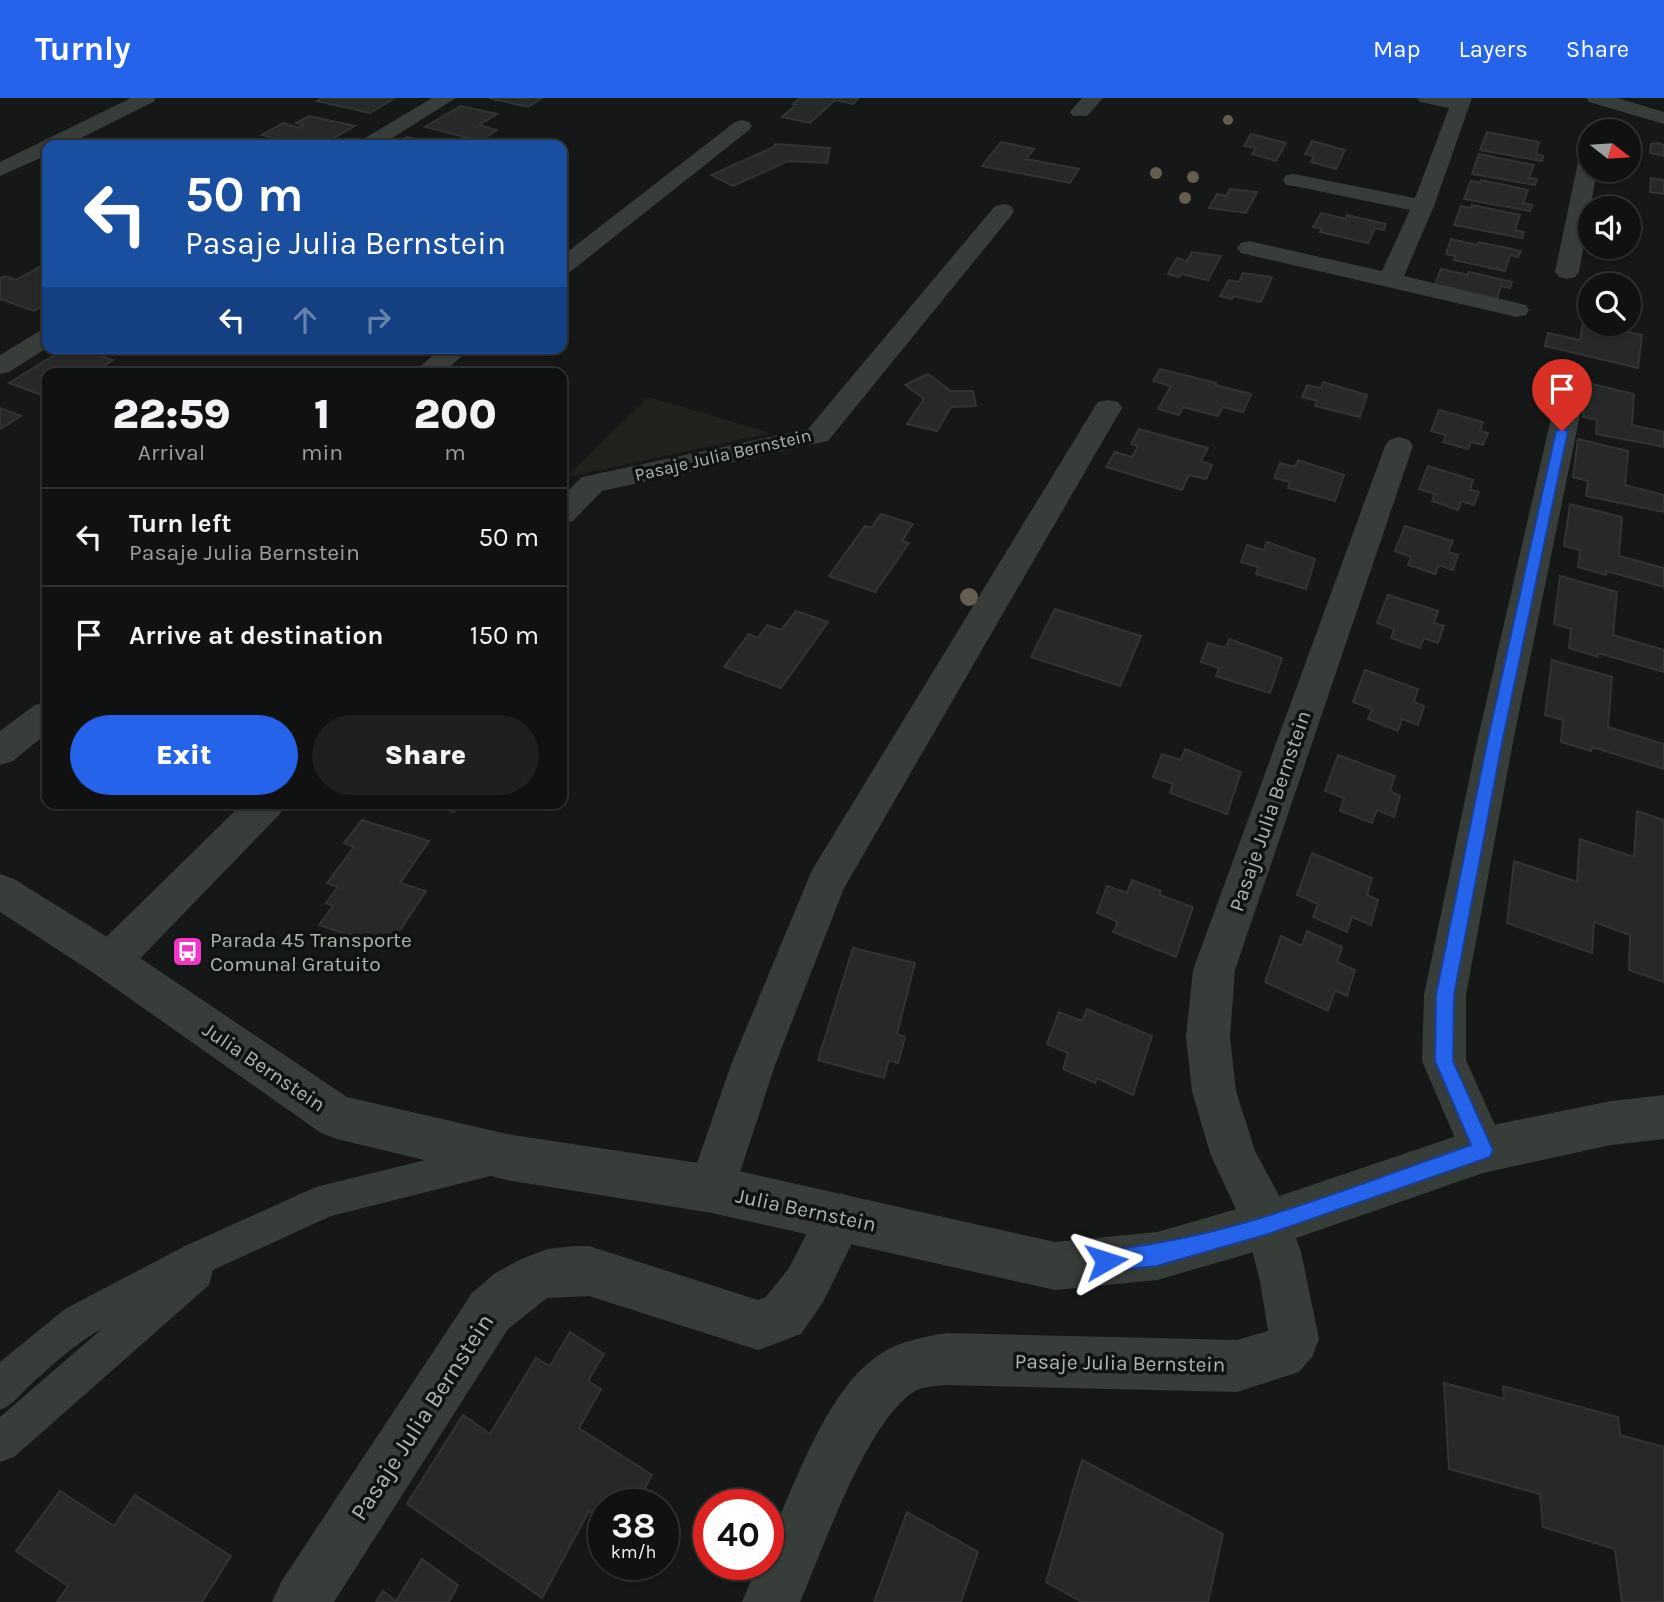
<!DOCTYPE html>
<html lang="en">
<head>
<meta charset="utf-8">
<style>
  :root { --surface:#101211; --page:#1e201f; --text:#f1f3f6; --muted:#9c9e9f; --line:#303231; --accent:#2563eb }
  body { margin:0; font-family:Karla,sans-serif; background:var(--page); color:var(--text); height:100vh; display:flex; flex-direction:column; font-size:26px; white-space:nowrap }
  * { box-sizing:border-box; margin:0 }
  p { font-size:23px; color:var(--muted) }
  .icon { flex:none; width:38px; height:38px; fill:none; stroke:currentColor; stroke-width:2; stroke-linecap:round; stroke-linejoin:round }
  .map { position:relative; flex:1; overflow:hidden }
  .details { position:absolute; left:42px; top:270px; width:525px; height:441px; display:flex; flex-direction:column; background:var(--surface); border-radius:14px; box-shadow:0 2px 5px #0004,0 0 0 2px var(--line) }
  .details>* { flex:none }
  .banner { position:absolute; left:42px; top:42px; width:525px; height:214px; border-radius:14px; box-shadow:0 2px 5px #0004,0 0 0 2px var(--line); background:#1a4fa0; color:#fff; overflow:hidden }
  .needle { width:46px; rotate:107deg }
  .fabs { position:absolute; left:1578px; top:21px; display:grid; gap:14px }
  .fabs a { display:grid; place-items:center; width:63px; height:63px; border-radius:50%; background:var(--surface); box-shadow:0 2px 5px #0004,0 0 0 2px var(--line); font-size:35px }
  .speed { position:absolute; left:588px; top:1391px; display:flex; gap:14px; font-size:35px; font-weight:700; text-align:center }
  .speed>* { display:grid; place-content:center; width:91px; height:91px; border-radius:50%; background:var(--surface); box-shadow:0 2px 5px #0004,0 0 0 2px var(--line); line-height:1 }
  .speed small { font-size:18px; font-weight:400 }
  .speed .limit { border:10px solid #d22; background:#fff; color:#111 }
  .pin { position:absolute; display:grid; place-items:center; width:60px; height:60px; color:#fff; margin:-72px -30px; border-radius:50% 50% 50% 0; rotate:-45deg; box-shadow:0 0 7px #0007 }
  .pin .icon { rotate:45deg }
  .me { position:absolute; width:77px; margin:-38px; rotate:84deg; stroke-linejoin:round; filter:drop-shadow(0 0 5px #0008) }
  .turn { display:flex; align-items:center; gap:24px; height:147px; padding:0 28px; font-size:32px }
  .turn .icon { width:91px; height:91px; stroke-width:2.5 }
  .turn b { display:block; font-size:49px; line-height:60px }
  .lanes { display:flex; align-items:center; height:66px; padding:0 28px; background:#0003; justify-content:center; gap:35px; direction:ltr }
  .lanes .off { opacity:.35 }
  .eta { display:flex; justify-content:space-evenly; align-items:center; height:119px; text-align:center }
  .eta b { font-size:42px; font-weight:800; line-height:49px }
  .button { display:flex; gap:14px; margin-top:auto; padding:14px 28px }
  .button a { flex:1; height:80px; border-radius:42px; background:var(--accent); color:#fff; font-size:28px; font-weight:800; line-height:80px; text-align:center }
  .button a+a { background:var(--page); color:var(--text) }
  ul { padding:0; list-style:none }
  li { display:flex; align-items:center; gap:21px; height:98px; padding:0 28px; border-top:2px solid var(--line) }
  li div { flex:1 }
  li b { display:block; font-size:26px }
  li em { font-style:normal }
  header { display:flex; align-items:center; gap:42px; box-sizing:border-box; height:98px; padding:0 35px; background:var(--accent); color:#fff }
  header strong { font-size:33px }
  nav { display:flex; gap:38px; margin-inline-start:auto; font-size:24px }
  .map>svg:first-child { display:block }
</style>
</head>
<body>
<header>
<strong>Turnly</strong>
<nav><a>Map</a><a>Layers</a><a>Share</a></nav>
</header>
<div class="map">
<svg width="1664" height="1504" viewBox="0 0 1664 1504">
  <rect width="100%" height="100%" fill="#161817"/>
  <path fill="#23211c" d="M648,299L771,335L567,379Z"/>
  <g fill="#262927" stroke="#303432" stroke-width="2">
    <path d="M322,0H395L370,15L317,3Z"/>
    <path d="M489,0H542L528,9Z"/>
    <path d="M800,0H859L853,6L835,2L810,25L782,19L796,7L793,6Z"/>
    <path d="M461,8L497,16L479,27L497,32L480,43L425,29Z"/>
    <path d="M309,18L355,28L321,47H302L262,37L283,25L299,30L303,27L296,25Z"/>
    <path d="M1487,34L1539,44L1536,56L1543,58L1542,63L1480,52Z"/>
    <path d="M1251,36L1286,45L1276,63L1252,56L1256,50L1244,48Z"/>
    <path d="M407,39L443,47H393Z"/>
    <path d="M1312,43L1345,52L1336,71L1311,64L1314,58L1305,56Z"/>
    <path d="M1001,44L1034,51L1026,61L1079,71L1070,85L982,68Z"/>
    <path d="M1658,45L1664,47V58L1650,55L1651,46Z"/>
    <path d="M775,46L830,50L827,65L788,63L733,88L711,77L774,49Z"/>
    <path d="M1479,56L1534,67L1529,80L1537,81L1535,87L1472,76Z"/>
    <path d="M1651,80L1664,82V96L1650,94Z"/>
    <path d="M1481,82L1528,92L1523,105L1532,107L1530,113L1464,101L1471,83L1480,85Z"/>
    <path d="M1230,91L1257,94L1246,115L1209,110L1217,96L1226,98Z"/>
    <path d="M1472,107L1520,117L1515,132L1524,134L1522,140L1454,127L1461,108L1471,110Z"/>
    <path d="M1321,115L1346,121L1347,117L1386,126L1384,132L1375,130L1368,145L1320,134L1322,131L1313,129Z"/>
    <path d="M1451,141L1477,147L1479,144L1521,153L1518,159L1510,157L1505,173L1454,162L1455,158L1446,156Z"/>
    <path d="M1192,154L1221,158L1208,182L1181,176L1179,179L1168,176L1177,160L1187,163Z"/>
    <path d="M45,166H47V205L34,213L0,201V181L5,178L16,182Z"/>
    <path d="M1441,171L1468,177L1469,174L1512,184L1510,190L1501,188L1496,205L1435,186Z"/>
    <path d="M1243,175L1272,179L1261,204L1234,198L1232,201L1220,198L1229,182L1239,184Z"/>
    <path d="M1583,224L1642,237L1638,270L1545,248L1548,235L1580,242Z"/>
    <path d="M66,250H78L113,262L93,275H47V299L9,285Z"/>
    <path d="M1160,271L1216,285L1215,287L1251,296L1243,314L1223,309L1218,318L1183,309L1179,317L1158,311L1171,288L1153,283Z"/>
    <path d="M928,276L951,293H973L976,308L951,309L937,333L907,326L924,301L905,287Z"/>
    <path d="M1571,281L1634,296L1632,327L1664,334V349L1596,336L1597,322L1583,319L1585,301L1569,298Z"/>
    <path d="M1323,284L1367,297L1360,319L1315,308L1317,303L1302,299L1307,287L1321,290Z"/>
    <path d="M0,310L21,318L0,331Z"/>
    <path d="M1439,312L1483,324L1480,333L1488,335L1483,347L1471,344L1468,351L1443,344L1446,337L1431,333Z"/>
    <path d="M1139,331L1208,350L1201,363L1212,367L1206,381L1189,377L1182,392L1106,369L1115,354L1132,359L1138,348L1131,346Z"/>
    <path d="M1578,341L1628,353L1625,387L1664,397V414L1586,398L1588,383L1573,379Z"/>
    <path d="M1298,362L1344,377L1335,403L1288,390L1290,384L1274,380L1280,365L1295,369Z"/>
    <path d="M1428,368L1473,382L1470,392L1479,394L1474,407L1461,403L1458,412L1432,403L1435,396L1419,391Z"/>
    <path d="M1570,406L1622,419L1619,458L1664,470V489L1606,473V477L1578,469L1580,452L1564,448Z"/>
    <path d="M881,416L913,426L902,443L909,445L875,494L829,478L865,428L871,430Z"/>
    <path d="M1405,428L1453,443L1448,454L1458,457L1453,472L1439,467L1435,476L1408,467L1411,459L1395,453Z"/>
    <path d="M1267,444L1315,461L1306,491L1256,476L1258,469L1241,464L1247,447L1264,452Z"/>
    <path d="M1560,478L1617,494L1613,537L1664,552V574L1598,555V559L1569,550L1571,531L1554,526Z"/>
    <path d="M1388,497L1438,513L1434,525L1444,528L1438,545L1424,540L1420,550L1391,540L1394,531L1377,525Z"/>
    <path d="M1055,511L1141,538L1120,588L1031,559Z"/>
    <path d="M796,513L828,524L781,590L724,569L749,536L758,540L767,527L781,532Z"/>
    <path d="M1229,541L1282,560L1270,595L1216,578L1219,570L1201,564L1208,545L1226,550Z"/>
    <path d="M1552,562L1612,579L1608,629L1664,646V671L1592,649L1591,653L1561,644L1563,622L1545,617Z"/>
    <path d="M1365,572L1418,591L1414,604L1424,608L1418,627L1402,621L1398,633L1368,621L1372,611L1353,604Z"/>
    <path d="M1185,651L1241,674L1227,716L1170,695L1173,686L1153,679L1162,656L1181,662Z"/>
    <path d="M1338,657L1395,678L1390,693L1400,698L1394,719L1377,712L1372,725L1340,713L1344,700L1325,693Z"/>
    <path d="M426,705H460L454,714Z"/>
    <path d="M1637,713L1664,722V884L1629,872L1630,837L1594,824L1592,855L1507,825L1514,763L1577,784L1580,741L1634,759Z"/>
    <path d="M362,722L429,743L400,785L426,793L388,850L319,827L333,808L326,805L338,789L327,785L354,749L344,745Z"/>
    <path d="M1312,755L1372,780L1367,797L1378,802L1371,827L1352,819L1347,834L1313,819L1318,806L1297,797Z"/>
    <path d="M1132,782L1161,793L1159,797L1193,809L1176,859L1113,834L1118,824L1097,815L1107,788L1127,795Z"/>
    <path d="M1307,833L1342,849L1337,864L1355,872L1347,898L1335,893L1328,913L1265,884L1281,838L1302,848Z"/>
    <path d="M853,850L915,865L897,936L905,939L898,965L889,962L884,980L818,962Z"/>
    <path d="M1087,911L1152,938L1133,997L1097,980L1095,985L1063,971L1068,955L1047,946L1059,914L1082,923Z"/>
    <path d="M570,1234L604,1256L588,1283L601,1291L579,1330L652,1377L636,1407H604V1423L589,1413L542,1500L407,1406L463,1317L490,1336L536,1260L550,1268Z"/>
    <path d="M1444,1285L1504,1301L1503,1288L1618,1319L1620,1337L1664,1349V1504H1622L1615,1451L1543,1429L1540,1396L1449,1371Z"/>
    <path d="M1082,1362L1223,1436L1208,1504H1082L1046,1484Z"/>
    <path d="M60,1393L114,1428L135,1397L231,1458L202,1504H57L68,1488L16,1453Z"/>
    <path d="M907,1414L978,1454L961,1504H874Z"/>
    <path d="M422,1461L458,1487L449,1504H376L383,1493L396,1503Z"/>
  </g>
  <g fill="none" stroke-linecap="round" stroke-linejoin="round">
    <path fill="#373d39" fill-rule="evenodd" d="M494,1045L506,1050L511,1062L506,1074L331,1118L213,1172L209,1187L14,1359L0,1364V1319L103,1230C77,1244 51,1268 29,1288C18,1298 14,1306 0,1312V1264L65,1211L185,1148L316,1089Z"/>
    <g fill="#373d39" fill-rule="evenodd">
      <path d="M131,0H156L153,4L67,47H47V57L0,78V64Z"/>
      <path d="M432,0H456L381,47H357L360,43Z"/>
      <path d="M1082,0H1103L1087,18H1073L1070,14Z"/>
      <path d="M1417,0H1472L1434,108L1404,178L1526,207L1529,212L1526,217L1517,219L1249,157L1241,155L1237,150L1241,145L1249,143L1382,173L1410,112L1294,88L1286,87L1283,82L1286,77L1294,76L1415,100L1449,10L1420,4Z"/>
      <path d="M1586,0H1617L1664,14V26L1589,4Z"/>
      <path d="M742,22L749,24L752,28L749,32L570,174L562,176V158L735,24Z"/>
      <path d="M1591,44V72H1597L1579,174L1575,179L1567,181L1559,179L1555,174L1581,50L1584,46Z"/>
      <path d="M1003,106L1011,108L1014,113L1011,118L828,343L602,393L573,423L562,426V399L582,379L808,331L995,108Z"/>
      <path d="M47,231V250L9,274L0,276V257L38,234Z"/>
      <path d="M441,250H471L443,275H413Z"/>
      <path d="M1568,299L1578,301L1582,307L1513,644L1466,897V962L1506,1052L1499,1068L1483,1075L1467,1068L1422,963L1424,897L1477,644L1554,307L1558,301Z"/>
      <path d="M1108,302L1118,304L1122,310L844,790L775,967L729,1108L712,1115L695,1108L688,1091L731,967L812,772L1094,310L1098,304Z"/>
      <path d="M1399,339L1409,342L1413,348L1235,872L1230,939L1236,993L1255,1053L1283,1105L1301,1154L1319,1241L1312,1259L1299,1274L1237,1294L947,1287C937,1288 924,1288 915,1293C867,1322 823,1451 800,1504H742L758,1466H768V1445C794,1389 825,1295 876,1259C896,1244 923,1239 947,1235L1237,1242L1268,1233L1260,1183L1249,1140L1210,1055L1192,993L1186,939L1193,872L1385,348L1389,342Z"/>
      <path d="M47,603V635L13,663L0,667V633L35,607Z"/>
      <path d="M243,705H286L280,716L125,876L110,881L95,876L89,863L95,850Z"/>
      <path d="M841,1095L858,1102L865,1119L823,1204L801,1236L758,1252L589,1198L547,1200L508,1231L334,1504H272L281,1484L472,1195L494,1176L517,1163L547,1151L574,1148H589L758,1202L766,1199L789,1170L824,1102Z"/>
    </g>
    <path fill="#373d39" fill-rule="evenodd" d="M0,776L14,781L125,850L347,999L507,1036L712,1067L1055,1144L1157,1134L1268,1102L1483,1029L1611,1003L1664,997V1041L1611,1047L1483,1075L1268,1150L1157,1182L1055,1192L712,1115L507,1082L337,1041L321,1035L95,876L0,814Z"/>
  </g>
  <g fill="#645d50">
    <circle cx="1228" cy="22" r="5"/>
    <circle cx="1156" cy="75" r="6"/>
    <circle cx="1193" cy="79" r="6"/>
    <circle cx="1185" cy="100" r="6"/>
    <circle cx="969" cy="499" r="9"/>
  </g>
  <path fill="#2563eb" stroke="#184099" stroke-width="2" d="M1562,330L1568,333L1502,645L1454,897L1453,963L1493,1052L1490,1059L1268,1136L1157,1168L1106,1173L1099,1170L1096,1163L1099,1155L1106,1152C1232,1140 1353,1088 1471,1047L1435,963L1436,897L1487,645L1556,333Z"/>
  <defs>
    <symbol id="bus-square" viewBox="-11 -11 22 22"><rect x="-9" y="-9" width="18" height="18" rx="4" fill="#f035c7" stroke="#111312"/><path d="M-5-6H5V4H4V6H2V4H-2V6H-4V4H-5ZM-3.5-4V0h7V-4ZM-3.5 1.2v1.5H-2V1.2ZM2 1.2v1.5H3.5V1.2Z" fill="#fff"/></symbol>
  </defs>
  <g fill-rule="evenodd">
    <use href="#bus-square" x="170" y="836" width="35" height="35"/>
  </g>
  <g text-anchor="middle" stroke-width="7" stroke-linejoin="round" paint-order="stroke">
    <g font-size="18" fill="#a8b8ac" stroke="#111312">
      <text transform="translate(723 357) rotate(-13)" y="6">Pasaje Julia Bernstein</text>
    </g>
    <g font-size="21" fill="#a8b8ac" stroke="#111312">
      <text transform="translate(1270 713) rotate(-71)" y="7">Pasaje Julia Bernstein</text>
      <text transform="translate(264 969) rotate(34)" y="7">Julia Bernstein</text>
      <text transform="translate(806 1112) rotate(12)" y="7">Julia Bernstein</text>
      <text transform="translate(1120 1265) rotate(1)" y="7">Pasaje Julia Bernstein</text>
    </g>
    <g font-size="21" fill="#a8b8ac" stroke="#111312" text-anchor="start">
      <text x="210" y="849">Parada 45 Transporte<tspan x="210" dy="24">Comunal Gratuito</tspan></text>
    </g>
    <g font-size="24" fill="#a8b8ac" stroke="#111312">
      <text transform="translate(422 1319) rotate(-57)" y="8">Pasaje Julia Bernstein</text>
    </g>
  </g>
</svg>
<div class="fabs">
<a><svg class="needle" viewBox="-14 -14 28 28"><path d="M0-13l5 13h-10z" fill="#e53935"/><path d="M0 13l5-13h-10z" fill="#9c9e9f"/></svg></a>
<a><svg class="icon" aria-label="sound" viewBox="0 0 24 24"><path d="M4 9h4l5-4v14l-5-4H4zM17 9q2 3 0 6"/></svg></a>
<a><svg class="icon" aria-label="search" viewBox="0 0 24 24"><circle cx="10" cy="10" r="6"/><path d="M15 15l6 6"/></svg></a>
</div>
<div class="speed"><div>38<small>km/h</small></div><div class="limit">40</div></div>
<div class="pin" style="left:1562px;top:333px;background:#d93025"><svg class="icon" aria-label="arrive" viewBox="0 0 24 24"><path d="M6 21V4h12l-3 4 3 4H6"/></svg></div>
<svg class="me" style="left:1106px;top:1163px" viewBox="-20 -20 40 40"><path d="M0-17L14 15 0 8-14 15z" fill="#2563eb" stroke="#fff" stroke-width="4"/></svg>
<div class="banner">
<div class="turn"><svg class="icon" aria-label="left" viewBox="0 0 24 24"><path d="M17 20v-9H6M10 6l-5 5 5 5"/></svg><div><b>50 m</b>Pasaje Julia Bernstein</div></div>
<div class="lanes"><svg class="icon" aria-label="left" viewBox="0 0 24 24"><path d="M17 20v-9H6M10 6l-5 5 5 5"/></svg><svg class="icon off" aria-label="ahead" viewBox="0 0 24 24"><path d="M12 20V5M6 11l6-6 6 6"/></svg><svg class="icon off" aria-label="right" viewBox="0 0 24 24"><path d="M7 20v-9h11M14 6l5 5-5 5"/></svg></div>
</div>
<section class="details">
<div class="eta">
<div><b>22:59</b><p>Arrival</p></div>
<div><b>1</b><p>min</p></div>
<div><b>200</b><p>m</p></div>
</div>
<ul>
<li><svg class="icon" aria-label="left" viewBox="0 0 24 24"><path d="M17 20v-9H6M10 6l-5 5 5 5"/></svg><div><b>Turn left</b><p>Pasaje Julia Bernstein</p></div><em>50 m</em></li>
<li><svg class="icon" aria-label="arrive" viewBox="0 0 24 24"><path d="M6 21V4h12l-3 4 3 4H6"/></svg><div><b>Arrive at destination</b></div><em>150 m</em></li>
</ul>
<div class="button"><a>Exit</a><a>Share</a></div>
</section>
</div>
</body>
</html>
